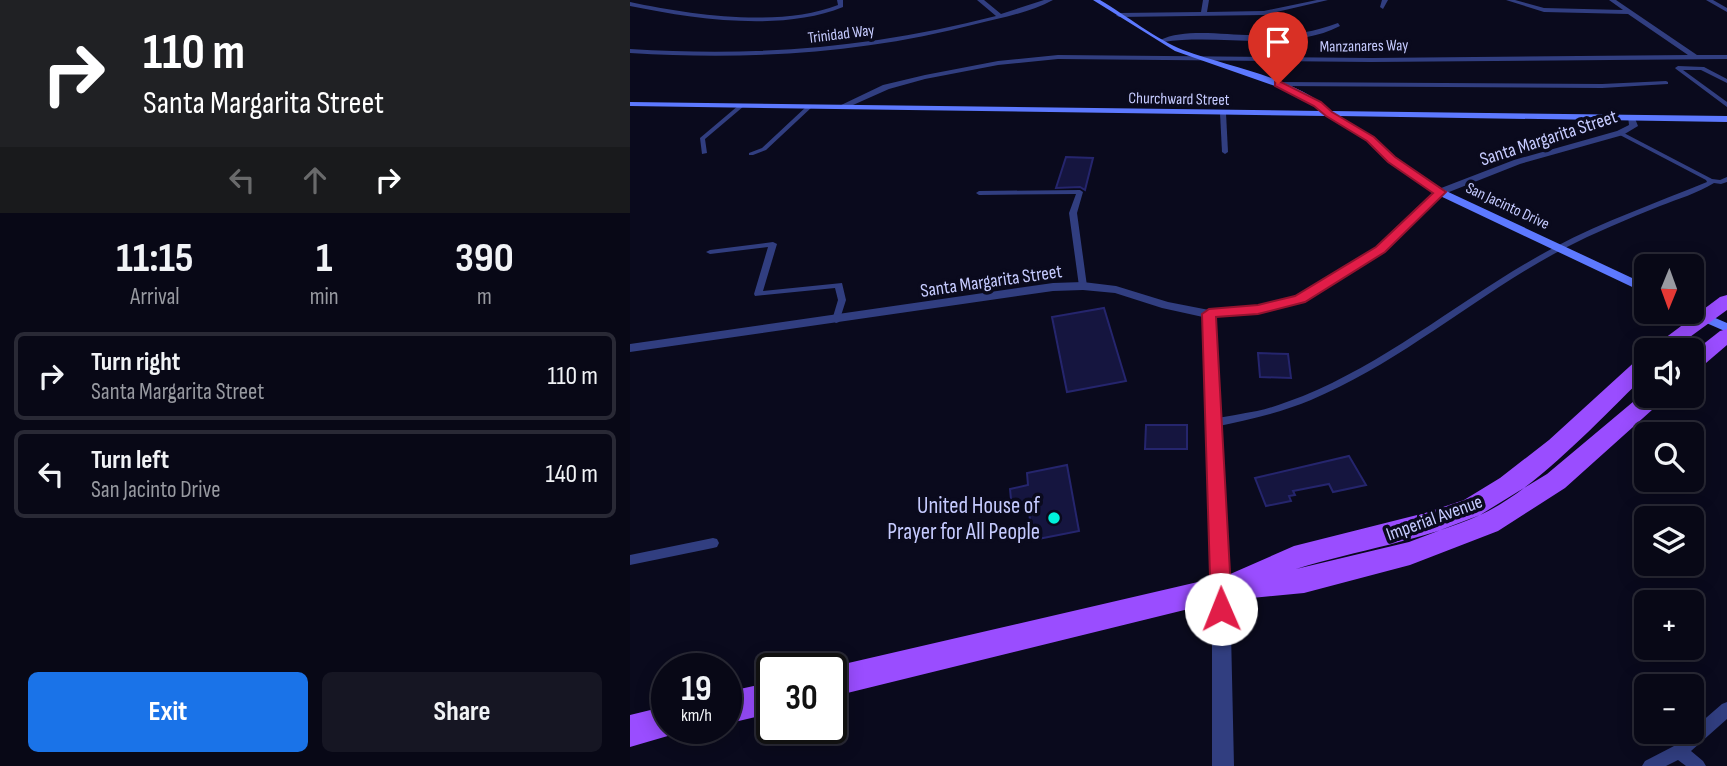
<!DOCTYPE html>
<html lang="en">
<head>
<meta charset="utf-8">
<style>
  :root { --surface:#080816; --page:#161623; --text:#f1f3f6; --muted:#989aa1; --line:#292935; --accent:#1a73e8 }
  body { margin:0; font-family:"Sofia Sans Condensed",sans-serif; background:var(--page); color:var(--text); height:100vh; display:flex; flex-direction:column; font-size:26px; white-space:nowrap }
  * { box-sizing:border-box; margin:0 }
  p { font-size:23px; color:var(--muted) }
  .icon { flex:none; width:38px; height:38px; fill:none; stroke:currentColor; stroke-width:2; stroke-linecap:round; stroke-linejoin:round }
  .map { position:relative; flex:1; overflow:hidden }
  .panel { display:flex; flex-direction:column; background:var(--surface); width:630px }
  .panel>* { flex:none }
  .hud { background:#202124; color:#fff; overflow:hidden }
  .needle { width:46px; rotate:181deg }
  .fabs { position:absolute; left:1004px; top:254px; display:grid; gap:14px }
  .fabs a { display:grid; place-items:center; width:70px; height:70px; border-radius:10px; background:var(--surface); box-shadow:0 4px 18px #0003,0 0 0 2px var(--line); font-size:35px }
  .speed { position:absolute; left:21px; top:653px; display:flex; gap:14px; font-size:35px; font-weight:700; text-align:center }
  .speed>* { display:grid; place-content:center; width:91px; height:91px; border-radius:50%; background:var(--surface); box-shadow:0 4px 18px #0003,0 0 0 2px var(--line); line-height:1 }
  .speed small { font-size:18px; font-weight:400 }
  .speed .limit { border:4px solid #111; border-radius:10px; background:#fff; color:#111 }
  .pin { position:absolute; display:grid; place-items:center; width:60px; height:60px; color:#fff; margin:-72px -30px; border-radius:50% 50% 50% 0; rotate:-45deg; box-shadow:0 0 7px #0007 }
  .pin .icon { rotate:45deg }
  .me { position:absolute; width:77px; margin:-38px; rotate:359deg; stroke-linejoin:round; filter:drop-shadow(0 0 5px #0008) }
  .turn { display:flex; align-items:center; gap:24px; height:147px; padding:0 28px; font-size:32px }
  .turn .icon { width:91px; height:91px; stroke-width:2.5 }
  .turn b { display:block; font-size:49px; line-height:60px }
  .lanes { display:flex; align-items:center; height:66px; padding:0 28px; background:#0003; justify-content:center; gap:35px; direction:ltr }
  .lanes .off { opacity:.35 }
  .eta { display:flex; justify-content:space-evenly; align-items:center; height:119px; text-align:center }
  .eta b { font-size:42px; font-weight:700; line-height:49px }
  .action { display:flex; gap:14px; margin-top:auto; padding:14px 28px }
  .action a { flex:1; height:80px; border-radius:10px; background:var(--accent); color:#fff; font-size:28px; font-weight:700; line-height:80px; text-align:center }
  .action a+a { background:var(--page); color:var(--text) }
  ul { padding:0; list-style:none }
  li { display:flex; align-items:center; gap:21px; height:88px; margin:0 14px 10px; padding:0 14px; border:4px solid var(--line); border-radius:10px }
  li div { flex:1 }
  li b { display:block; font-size:26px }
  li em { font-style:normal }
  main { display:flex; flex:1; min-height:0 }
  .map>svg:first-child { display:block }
</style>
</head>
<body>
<main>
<section class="panel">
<div class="hud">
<div class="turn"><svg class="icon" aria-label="right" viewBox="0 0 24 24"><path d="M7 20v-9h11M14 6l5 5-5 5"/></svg><div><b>110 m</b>Santa Margarita Street</div></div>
<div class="lanes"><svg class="icon off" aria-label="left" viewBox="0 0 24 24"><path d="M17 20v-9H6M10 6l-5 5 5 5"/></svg><svg class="icon off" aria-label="ahead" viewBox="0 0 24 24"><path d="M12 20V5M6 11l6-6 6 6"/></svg><svg class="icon" aria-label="right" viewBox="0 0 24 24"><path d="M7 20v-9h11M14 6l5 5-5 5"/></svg></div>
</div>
<div class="eta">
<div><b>11:15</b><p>Arrival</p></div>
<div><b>1</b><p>min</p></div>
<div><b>390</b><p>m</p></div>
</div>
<ul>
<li><svg class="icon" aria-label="right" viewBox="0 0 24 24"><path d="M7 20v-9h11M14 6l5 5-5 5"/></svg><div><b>Turn right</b><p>Santa Margarita Street</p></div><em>110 m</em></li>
<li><svg class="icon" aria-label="left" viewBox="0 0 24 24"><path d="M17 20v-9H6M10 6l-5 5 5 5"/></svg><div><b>Turn left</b><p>San Jacinto Drive</p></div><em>140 m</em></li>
</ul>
<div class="action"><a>Exit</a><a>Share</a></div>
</section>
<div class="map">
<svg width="1097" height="766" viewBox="0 0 1097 766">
  <rect width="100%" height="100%" fill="#0a0a1d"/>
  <g fill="#15153f" stroke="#25256d" stroke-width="2">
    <path d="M436,157L463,158L455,190L450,187L426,188Z"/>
    <path d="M474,308L496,381L437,392L422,317Z"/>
    <path d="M628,353L658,354L661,378L630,377Z"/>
    <path d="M516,425H557V449H515Z"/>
    <path d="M719,456L736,485L703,492L699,484L663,491L665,495L659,496L661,501L636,506L625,478Z"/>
    <path d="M437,465L449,531L403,540L398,506L382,510L380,489L398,485L397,473Z"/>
  </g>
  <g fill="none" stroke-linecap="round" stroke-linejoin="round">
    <g fill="#313e80" fill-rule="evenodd">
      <path d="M1048,66L1074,67L1097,79V83L1071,70H1053L1097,102V107L1046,69L1045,68Z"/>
      <path d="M1036,81L1038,82V84L972,88L648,86L645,84L648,82L972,84Z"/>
      <path d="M109,105L114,106L75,139L77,153L72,154L70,138Z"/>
      <path d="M177,106L182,107L136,150L123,155H119V153L132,148Z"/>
      <path d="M593,111L596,113L598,152L595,154L592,152L590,113Z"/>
      <path d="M988,132H992L1082,179L1090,180L1097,177V182L1091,184L1084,183C1068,193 1048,199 1030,206C997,219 964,233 933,249C846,295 772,362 681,400C650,413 617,420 584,427L580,426L579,423L580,420C596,416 612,414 627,411C643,408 658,401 673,396C762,360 840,292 925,247C974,221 1026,203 1077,182L1076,180L988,134Z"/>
      <path d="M450,190L453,192L447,213L457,286L453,288L449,286L439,213L446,194L349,195L346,193L349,191Z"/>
      <path d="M143,242L147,244L133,291L212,283L216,300L209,322L206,323L202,320L208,300L205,288L125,296L124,294L138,247L80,254L76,252L80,250Z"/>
      <path d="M83,538L87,539L89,543L87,547L83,548L0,565V555Z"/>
      <path d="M1097,702V719L1061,751L1073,761L1076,766H1056L1048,760L1036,766H1012L1015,761L1044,746L1060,732H1062V730L1092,704Z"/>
    </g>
    <g fill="#313e80" fill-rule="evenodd">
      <path d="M207,0H213V7C151,32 64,19 0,6V2C61,15 149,28 208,5Z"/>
      <path d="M347,0H354L371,14L414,0H423C401,12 371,18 346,24C232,54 117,60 0,53V49C128,57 241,48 366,16Z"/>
      <path d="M573,0H579L577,12L634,11L687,0H698L634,15L489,17L486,15L489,13L571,12Z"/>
      <path d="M752,0H758L753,9L750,7Z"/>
      <path d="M876,0H885L914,8L993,10L979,0H986L1067,55H1097V59L741,62L428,59L368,65L295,79L259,89L214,109L207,107L253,85L295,75L368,61L428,55L741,58L1058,55L998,14L914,12Z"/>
      <path d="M1076,0H1083L1097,8V12Z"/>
      <path d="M708,23L710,26C657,53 591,33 533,42L530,40C555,28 594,35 622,35C653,36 679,34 708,23Z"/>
      <path d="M998,116H1004L1008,126L993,135L890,164L814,194L755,251L674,302L628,313L585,317L600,588L604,766H582V588L573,317L532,308L485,293L453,290L423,291L0,352V344L423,283L453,282L486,286L538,302L579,310L628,305L666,296L747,247L806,190L884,160L987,131L999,125Z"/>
    </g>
    <g fill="#5d79ff" fill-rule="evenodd">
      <path d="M463,0H470C494,14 529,41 553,50C601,68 662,76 701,111L1097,116V122L709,116L744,137L764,157L814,190L1017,285V294L806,194L758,161L738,141L696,116L0,106V102L691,111L685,106L645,86L545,51Z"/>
      <path d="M1062,308L1097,323V332L1058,315L1056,312H1062Z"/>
    </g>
    <g fill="#9a4dff" fill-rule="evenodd">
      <path d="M1097,295V310L1042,350H1019L1090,297Z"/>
      <path d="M1097,329V345L1069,369L1062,371V353L1090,331Z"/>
      <path d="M1017,355V374C972,417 906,490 850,515C792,541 727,550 666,569L779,542L850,515L917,474L1016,391L1017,396H1034L1032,401L935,488L868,531L780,565L674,593L591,601L201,697V668H197L201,667L598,575L664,546L795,513L834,500L870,478L919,440L1010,357Z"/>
      <path d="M142,682V713L96,724V692Z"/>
      <path d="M37,706V728H50L48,733L0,747V715Z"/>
    </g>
  </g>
  <path fill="#e11d48" stroke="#92132f" stroke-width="2" d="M645,82H651L691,102L702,112L744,137L765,157L816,192L755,252L675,302L628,314L586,317L602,609L599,616L591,619L584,616L581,609L572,314L579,309L628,305L665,296L746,247L803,193L758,162L737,141L696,116L684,106L645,86Z"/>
  <circle fill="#00f1da" stroke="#0a0a1d" stroke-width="2.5" cx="424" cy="518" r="7"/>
  <g text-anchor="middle" stroke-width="7" stroke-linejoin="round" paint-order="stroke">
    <g font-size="16" fill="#c6cbff" stroke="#0a0a1d">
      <text transform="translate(211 33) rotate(-7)" y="6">Trinidad Way</text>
      <text transform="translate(734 45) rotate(-1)" y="6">Manzanares Way</text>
      <text transform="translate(549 98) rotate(1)" y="6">Churchward Street</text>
      <text transform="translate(878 205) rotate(25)" y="6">San Jacinto Drive</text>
    </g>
    <g font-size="19" fill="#c6cbff" stroke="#0a0a1d">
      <text transform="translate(918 137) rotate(-18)" y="7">Santa Margarita Street</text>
      <text transform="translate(361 280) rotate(-8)" y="7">Santa Margarita Street</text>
      <text transform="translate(804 517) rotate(-20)" y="7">Imperial Avenue</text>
    </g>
    <g font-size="23" fill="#c6cbff" stroke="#0a0a1d" text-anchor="end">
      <text x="410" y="513">United House of<tspan x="410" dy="26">Prayer for All People</tspan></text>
    </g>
  </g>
</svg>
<div class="fabs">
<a><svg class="needle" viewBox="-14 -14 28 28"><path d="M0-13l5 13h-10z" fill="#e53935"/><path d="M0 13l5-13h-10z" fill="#989aa1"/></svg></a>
<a><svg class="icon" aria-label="sound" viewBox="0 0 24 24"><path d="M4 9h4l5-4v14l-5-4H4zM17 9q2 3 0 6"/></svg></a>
<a><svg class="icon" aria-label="search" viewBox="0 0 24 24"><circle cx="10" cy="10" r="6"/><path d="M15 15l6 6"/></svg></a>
<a><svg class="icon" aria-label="layers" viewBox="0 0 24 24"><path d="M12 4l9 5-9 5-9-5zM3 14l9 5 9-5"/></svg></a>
<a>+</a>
<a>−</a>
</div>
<div class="speed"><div>19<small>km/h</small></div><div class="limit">30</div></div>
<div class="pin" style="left:648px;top:84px;background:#d93025"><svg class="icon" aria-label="arrive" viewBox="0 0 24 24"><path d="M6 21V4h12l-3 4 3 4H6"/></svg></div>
<svg class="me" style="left:591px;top:609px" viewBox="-20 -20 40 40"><circle r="19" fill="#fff"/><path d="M0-13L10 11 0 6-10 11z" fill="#e11d48"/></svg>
</div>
</main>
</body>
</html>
